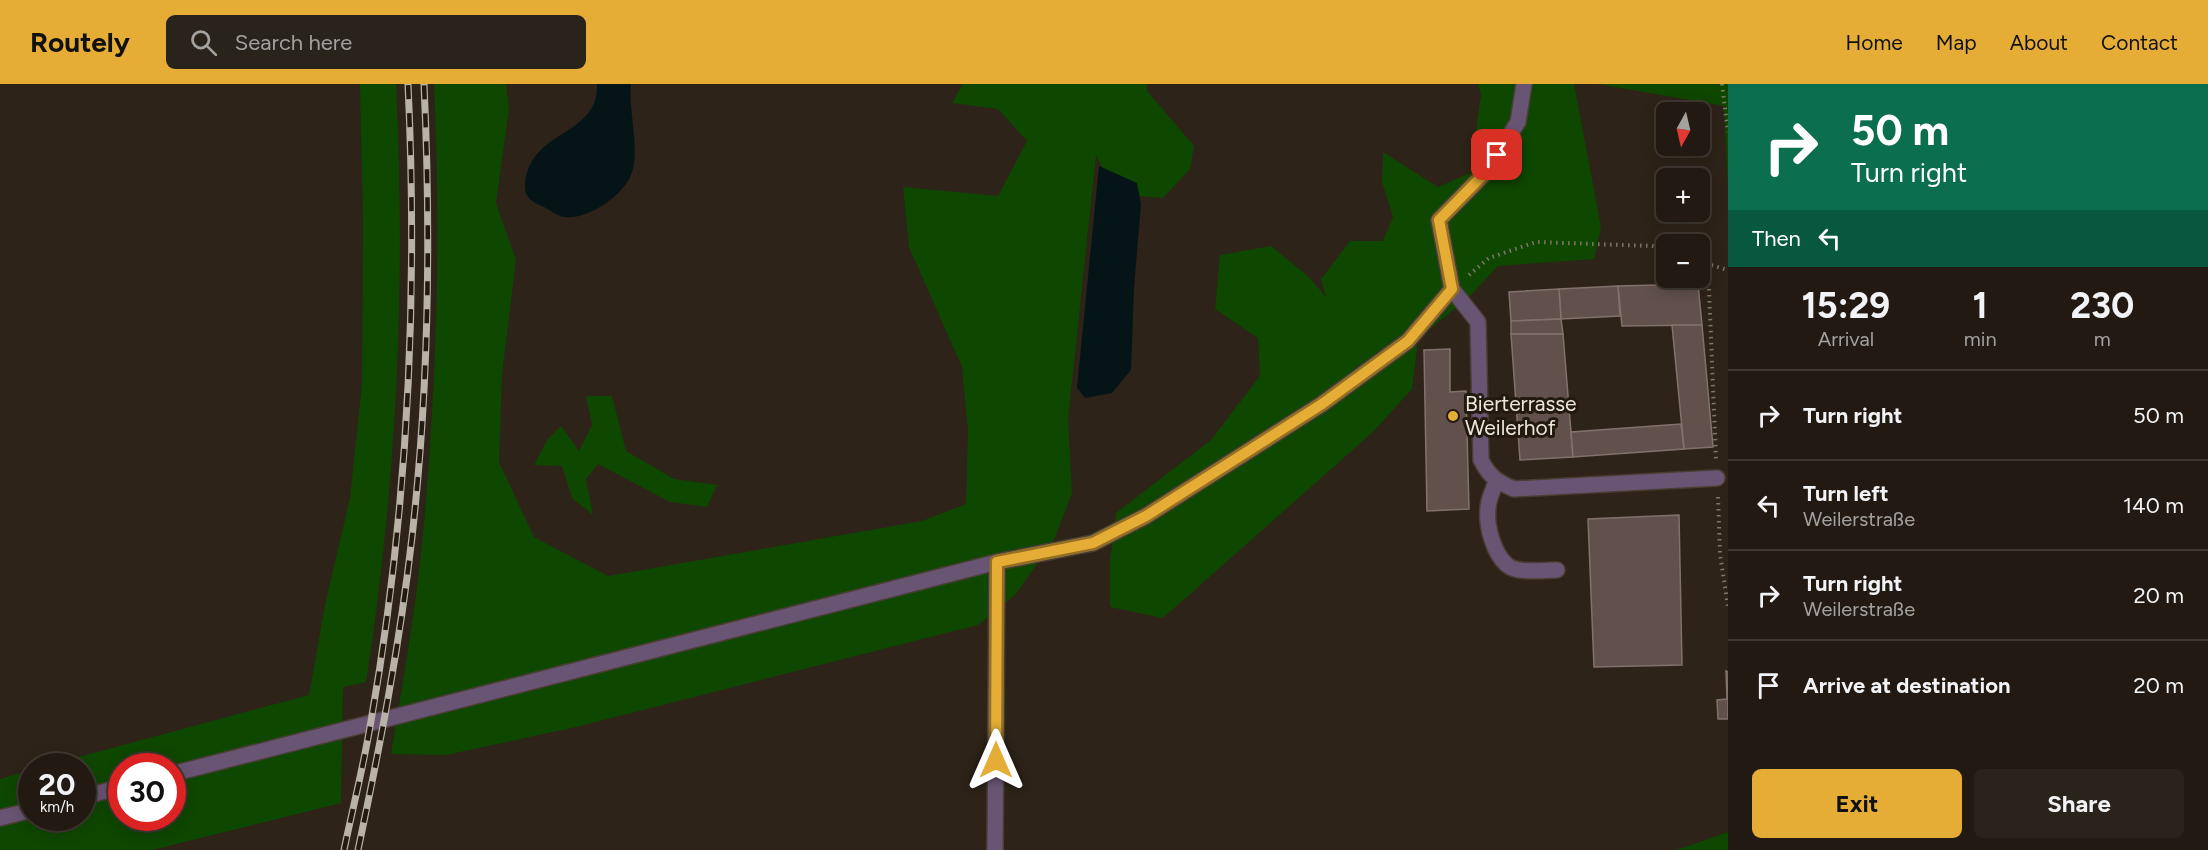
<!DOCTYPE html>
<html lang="en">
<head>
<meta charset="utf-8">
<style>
  :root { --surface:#221a12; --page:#2a231b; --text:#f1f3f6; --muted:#a2a19f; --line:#3f3832; --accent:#e5ad36 }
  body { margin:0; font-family:Figtree,sans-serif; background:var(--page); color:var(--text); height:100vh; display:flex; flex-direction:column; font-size:22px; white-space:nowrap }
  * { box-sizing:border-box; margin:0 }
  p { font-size:20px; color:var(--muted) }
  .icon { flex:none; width:33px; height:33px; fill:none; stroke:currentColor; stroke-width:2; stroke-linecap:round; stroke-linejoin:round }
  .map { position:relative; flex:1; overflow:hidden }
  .details { display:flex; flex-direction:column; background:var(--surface); width:480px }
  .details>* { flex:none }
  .banner { background:#0b6e4f; color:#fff; overflow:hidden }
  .needle { width:39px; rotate:188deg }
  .tools { position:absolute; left:1656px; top:18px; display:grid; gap:12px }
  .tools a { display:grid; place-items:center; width:54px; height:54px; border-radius:9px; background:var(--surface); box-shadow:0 3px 15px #0003,0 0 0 2px var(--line); font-size:30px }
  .speed { position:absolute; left:18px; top:669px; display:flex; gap:12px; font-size:30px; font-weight:700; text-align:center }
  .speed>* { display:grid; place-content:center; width:78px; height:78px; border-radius:50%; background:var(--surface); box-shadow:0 3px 15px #0003,0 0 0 2px var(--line); line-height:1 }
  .speed small { font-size:15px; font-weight:400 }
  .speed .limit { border:9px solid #d22; background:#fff; color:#111 }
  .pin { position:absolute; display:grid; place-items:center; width:51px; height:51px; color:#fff; margin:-26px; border-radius:12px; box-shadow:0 3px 9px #0006 }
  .me { position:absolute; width:66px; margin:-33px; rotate:0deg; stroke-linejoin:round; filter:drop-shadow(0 0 4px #0008) }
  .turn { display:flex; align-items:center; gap:21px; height:126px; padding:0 24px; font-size:27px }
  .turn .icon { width:78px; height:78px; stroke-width:2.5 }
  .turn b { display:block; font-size:42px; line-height:51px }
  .then { display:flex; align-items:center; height:57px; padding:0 24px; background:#0003; gap:12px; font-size:22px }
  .eta { display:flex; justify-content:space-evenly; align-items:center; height:102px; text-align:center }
  .eta b { font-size:36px; font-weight:700; line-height:42px }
  .action { display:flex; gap:12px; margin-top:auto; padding:12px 24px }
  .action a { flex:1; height:69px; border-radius:9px; background:var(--accent); color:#111; font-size:24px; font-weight:700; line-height:69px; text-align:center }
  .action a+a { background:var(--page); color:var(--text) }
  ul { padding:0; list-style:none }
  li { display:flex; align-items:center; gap:18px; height:90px; padding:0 24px; border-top:2px solid var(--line) }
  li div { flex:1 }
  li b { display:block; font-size:22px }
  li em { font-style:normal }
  header { display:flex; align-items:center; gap:36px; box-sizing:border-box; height:84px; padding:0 30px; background:var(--accent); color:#111 }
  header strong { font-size:28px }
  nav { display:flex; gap:33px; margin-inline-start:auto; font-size:21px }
  .search { width:420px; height:54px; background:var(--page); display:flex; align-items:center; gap:15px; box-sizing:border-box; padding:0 21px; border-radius:9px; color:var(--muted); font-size:22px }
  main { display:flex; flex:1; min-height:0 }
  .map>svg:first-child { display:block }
</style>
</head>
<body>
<header>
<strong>Routely</strong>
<div class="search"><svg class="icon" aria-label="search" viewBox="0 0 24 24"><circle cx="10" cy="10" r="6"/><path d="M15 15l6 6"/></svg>Search here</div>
<nav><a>Home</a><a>Map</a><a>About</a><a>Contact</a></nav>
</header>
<main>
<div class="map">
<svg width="1728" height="766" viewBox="0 0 1728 766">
  <rect width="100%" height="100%" fill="#2d2318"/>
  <g fill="#0e4700" fill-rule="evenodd">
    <path d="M360,0H396C406,200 397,400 366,598L343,603L341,719L152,766H0V695L31,686L32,734H82V682H45L309,611L325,521L350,414L362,300L363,137ZM122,682H172V734H122Z"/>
    <path d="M434,0H506L509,25L496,119L516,176L502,291L499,378L534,453L608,492L922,437L966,420L968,347L962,283L909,163L903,103L998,112L1027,57L998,25L952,19L963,0H1147V7L1194,62L1190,85L1163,114L1116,110L1096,71L1068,335L1072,409L1054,456L1015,511L978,541L576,643L446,671L391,670C403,597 416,524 423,450C437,300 441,150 434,0Z"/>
    <path d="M1478,0H1574L1601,143L1594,175L1498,182L1469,213L1418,255L1412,305L1373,348L1163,534L1110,523V475L1116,429L1211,356L1260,292L1258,254L1215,225L1220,171L1271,162L1309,193L1326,213L1321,195L1350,157H1383L1393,133L1382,98L1383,68L1438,103L1470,89L1481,11Z"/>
    <path d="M1598,0H1728V104L1724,22Z"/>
    <path d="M586,312H612L626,367L674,395L717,401L707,423L670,418L598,380L586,395L593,431L572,414L562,382L534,381L547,356L561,342L579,367L592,341Z"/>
    <path d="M1728,748V766H1677Z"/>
  </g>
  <g fill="#051517">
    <path d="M597,0H631C628,28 641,66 631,91C622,113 584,139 560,132C554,130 549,125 544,123C534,119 524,114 525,101C529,44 599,54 597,0Z"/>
    <path d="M1099,82L1137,99L1141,120L1134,204L1131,286L1112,309L1085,314L1077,304Z"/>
  </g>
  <g fill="#61504c" stroke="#83716d" stroke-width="1.5">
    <path d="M1698,200L1702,241L1622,242L1618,202Z"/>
    <path d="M1618,202L1620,232L1561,235L1559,205Z"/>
    <path d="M1559,205L1561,235L1511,237L1509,208Z"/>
    <path d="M1561,235L1563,250H1511V237Z"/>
    <path d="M1672,241H1702L1713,363L1684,365Z"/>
    <path d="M1511,250H1563L1573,373L1520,376Z"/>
    <path d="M1450,265V308L1466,307L1469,425L1427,427L1424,266Z"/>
    <path d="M1681,340L1684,365L1573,373L1571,348Z"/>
    <path d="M1679,431L1682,581L1594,583L1588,435Z"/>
    <path d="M1726,587L1728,588V635H1718L1717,616L1727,615Z"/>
  </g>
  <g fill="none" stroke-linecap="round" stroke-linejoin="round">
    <defs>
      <g id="minor">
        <path d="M1524,0L1518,38L1487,87L1439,136L1452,205L1478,238L1481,376C1489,392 1497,398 1514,405L1717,394"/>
        <path d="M1496,398C1493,406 1488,416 1488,424C1486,441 1493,469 1507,481C1518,490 1543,486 1557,486"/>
        <path d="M172,690L997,478L1093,459L1146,432L1322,320L1408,257L1452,205"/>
        <path d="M82,713L122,703"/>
        <path d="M0,734L32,726"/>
        <path d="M995,766L997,478"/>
      </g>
    </defs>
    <use href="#minor" stroke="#483e34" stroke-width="18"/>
    <g stroke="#7e766c" stroke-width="4" stroke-dasharray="1.5 4.5" stroke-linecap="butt">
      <path d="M1722,0L1728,48"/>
      <path d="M1700,178L1728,186"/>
      <path d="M1708,181L1716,376"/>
      <path d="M1469,191L1489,174L1536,158L1652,162L1666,166"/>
      <path d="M1718,413L1720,470L1728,523"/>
    </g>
    <use href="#minor" stroke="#685573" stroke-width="15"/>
    <defs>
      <g id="rail">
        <path d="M344,766C353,723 364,680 371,637C408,427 418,213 408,0"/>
        <path d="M358,766C380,662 400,559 412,453C429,303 431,151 424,0"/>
      </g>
    </defs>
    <use href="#rail" stroke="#b9b2a9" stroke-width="7"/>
    <use href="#rail" stroke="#231a0f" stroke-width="4.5" stroke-dasharray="14" stroke-linecap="butt"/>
  </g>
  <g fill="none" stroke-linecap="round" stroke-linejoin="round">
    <defs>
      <path id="route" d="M996,676L997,478L1093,459L1146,432L1322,320L1408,257L1452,205L1439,136L1487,87L1497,71"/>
    </defs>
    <use href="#route" stroke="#957023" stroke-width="15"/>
    <use href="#route" stroke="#e5ad36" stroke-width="10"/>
  </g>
  <circle fill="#e5ad36" stroke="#231a0f" stroke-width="2" cx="1453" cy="332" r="6"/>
  <g text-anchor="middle" stroke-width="6" stroke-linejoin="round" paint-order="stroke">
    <g font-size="21" fill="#ece6de" stroke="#231a0f" text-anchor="start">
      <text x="1465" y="327">Bierterrasse<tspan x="1465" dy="24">Weilerhof</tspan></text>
    </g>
  </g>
</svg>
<div class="tools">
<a><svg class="needle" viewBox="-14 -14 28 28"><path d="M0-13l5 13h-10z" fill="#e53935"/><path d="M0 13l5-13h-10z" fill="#a2a19f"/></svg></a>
<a>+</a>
<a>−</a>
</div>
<div class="speed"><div>20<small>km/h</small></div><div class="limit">30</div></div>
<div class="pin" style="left:1497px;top:71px;background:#d93025"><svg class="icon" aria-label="arrive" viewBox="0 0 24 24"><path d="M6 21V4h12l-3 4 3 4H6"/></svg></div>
<svg class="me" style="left:996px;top:676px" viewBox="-20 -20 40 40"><path d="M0-17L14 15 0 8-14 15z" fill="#e5ad36" stroke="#fff" stroke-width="4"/></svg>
</div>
<section class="details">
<div class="banner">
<div class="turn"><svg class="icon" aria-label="right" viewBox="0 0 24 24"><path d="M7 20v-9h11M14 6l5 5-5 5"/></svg><div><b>50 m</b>Turn right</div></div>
<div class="then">Then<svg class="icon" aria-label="left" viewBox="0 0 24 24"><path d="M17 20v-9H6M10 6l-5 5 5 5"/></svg></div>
</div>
<div class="eta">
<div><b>15:29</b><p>Arrival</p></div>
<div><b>1</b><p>min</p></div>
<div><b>230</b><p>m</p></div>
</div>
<ul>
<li><svg class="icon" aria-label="right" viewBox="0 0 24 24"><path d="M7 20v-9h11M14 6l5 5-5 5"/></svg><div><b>Turn right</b></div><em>50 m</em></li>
<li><svg class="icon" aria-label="left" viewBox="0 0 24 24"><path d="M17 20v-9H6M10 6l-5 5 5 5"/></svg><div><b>Turn left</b><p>Weilerstraße</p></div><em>140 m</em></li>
<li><svg class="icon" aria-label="right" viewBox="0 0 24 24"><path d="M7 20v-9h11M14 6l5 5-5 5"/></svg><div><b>Turn right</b><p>Weilerstraße</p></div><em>20 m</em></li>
<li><svg class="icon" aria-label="arrive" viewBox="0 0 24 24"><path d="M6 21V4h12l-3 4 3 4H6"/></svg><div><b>Arrive at destination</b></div><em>20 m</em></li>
</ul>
<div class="action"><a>Exit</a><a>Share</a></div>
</section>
</main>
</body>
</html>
